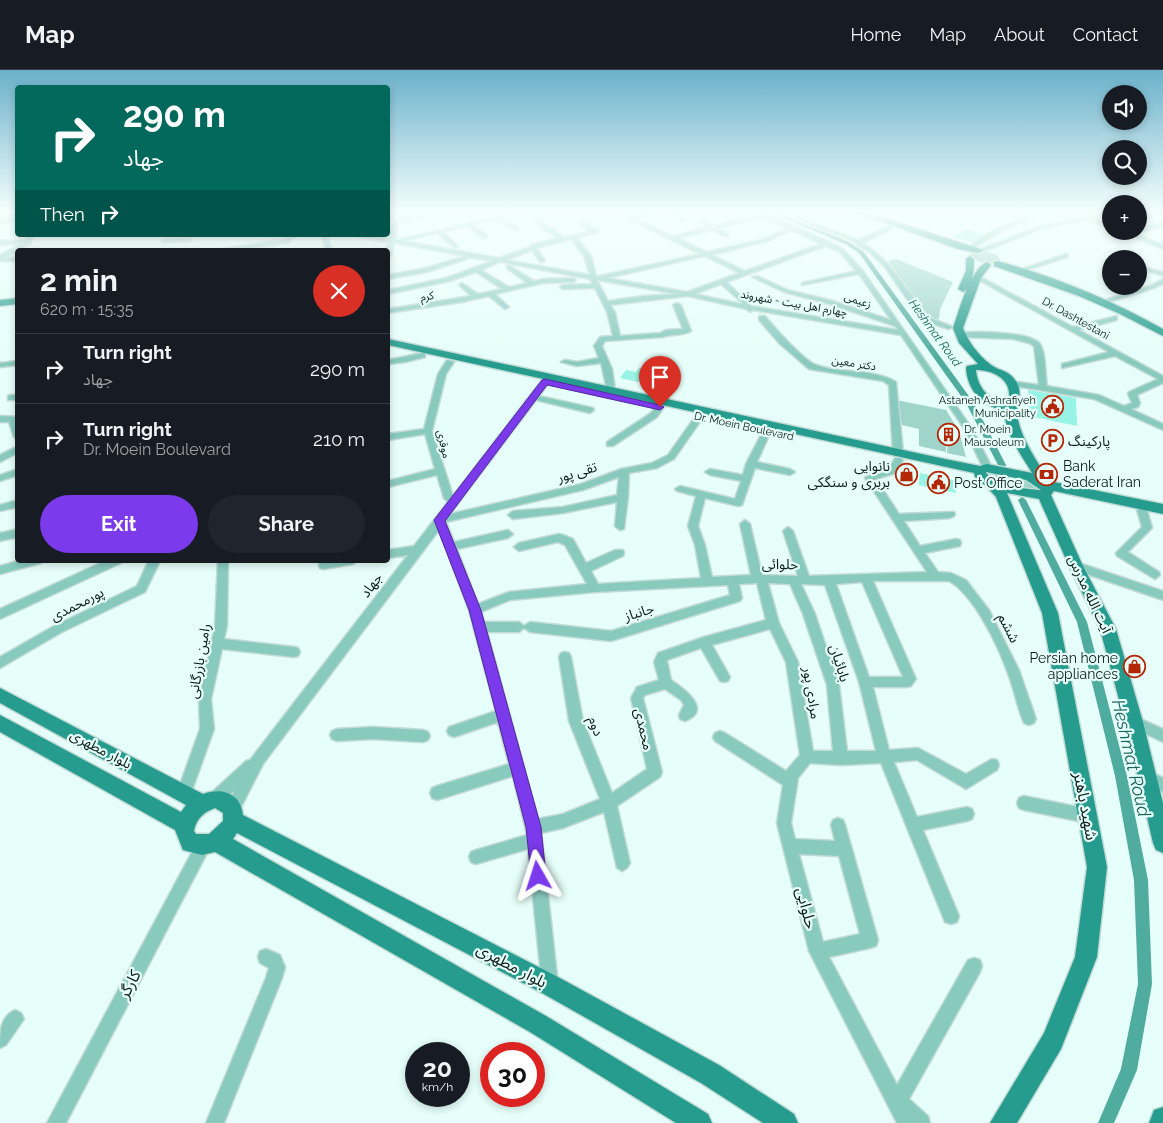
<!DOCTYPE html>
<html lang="en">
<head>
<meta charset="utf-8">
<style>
  :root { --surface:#171b24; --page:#20242c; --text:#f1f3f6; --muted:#9ea1a6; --line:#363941; --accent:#7c3aed }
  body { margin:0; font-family:Raleway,"Noto Sans Arabic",sans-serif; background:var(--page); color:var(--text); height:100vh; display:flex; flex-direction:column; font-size:19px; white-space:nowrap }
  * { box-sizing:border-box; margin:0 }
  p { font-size:16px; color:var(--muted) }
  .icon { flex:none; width:28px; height:28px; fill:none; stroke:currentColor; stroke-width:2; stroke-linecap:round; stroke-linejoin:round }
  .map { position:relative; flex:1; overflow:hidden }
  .side { position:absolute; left:15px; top:178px; width:375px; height:315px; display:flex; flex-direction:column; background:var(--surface); border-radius:5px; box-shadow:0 2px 8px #0003 }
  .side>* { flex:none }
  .guide { position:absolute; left:15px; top:15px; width:375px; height:152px; border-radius:5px; box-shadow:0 2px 8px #0003; background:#00695c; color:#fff; overflow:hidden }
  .tools { position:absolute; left:1102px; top:15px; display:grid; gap:10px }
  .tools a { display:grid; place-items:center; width:45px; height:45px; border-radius:50%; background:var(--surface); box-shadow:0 2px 8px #0003; font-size:25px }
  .speed { position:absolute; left:405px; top:972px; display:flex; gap:10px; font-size:25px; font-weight:700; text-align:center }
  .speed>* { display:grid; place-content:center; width:65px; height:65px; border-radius:50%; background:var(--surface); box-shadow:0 2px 8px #0003; line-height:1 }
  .speed small { font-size:12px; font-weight:400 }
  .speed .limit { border:8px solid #d22; background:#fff; color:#111 }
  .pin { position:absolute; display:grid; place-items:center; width:42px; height:42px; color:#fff; margin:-51px -21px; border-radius:50% 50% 50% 0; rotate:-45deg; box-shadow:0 0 5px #0007 }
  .pin .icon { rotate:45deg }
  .me { position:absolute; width:55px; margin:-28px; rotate:354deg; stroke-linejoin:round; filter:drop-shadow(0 0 4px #0008) }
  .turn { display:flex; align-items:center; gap:18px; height:105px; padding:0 25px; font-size:22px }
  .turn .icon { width:65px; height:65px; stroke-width:2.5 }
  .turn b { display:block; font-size:35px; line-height:42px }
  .then { display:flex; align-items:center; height:48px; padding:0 25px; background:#0003; gap:10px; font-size:19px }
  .round { display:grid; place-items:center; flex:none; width:52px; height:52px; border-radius:26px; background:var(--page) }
  .headline { display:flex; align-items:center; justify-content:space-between; height:85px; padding:0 25px }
  h1 { font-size:30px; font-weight:700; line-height:38px }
  .button { display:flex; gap:10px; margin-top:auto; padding:10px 25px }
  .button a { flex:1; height:58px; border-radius:30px; background:var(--accent); color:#fff; font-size:20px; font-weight:700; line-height:58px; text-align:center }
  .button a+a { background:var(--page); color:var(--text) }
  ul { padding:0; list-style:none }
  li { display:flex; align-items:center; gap:15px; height:70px; padding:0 25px; border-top:1px solid var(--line) }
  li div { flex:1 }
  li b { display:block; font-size:19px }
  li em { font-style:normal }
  header { display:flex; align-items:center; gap:30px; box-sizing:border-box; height:70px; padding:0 25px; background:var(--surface); border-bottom:1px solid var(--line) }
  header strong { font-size:24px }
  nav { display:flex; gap:28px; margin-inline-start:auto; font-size:18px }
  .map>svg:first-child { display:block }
</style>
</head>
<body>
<header>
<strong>Map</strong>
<nav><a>Home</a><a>Map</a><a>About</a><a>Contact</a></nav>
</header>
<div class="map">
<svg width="1163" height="1053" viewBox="0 0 1163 1053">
  <rect width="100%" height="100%" fill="#e6fffa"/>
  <g fill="#9fd4ca">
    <path d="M391,142H447L449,143L410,153H399Z"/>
    <path d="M984,181L997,185L1000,189L999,191C988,195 976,193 969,185L972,182Z"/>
    <path d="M896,189L953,212L940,239L939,249L929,248L888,191Z"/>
    <path d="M896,330L946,340L959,361L966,387L947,383L948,370L956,371V362L940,359L939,368L946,370V382L919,376V359L902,355Z"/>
    <path d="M985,401L1035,411L1043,420L1039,422L993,412Z"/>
  </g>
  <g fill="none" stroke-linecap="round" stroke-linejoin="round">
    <g fill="#4fac9e" fill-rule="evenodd">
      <path d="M769,142H776L849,172L863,181L974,333L1006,395L1005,397H999L966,333L859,183L845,174Z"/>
      <path d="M1022,427L1026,430L1087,552L1127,706L1148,810L1152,914L1137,1000L1114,1053H1098L1121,999L1138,914L1134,810L1115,706L1077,552L1018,430Z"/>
    </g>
  </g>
  <g fill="#97f3e4">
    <path d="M965,159L983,164L972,172L954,167Z"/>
    <path d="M639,298L662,303L657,312L642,308L639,312L620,308L626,300L636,302Z"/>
    <path d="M1028,320L1076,328L1077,356L1029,346Z"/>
    <path d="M920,403L957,411L956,423L919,415Z"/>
  </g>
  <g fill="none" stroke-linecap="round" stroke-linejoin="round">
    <defs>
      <g id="minor">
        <path d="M388,142H391L398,152L396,170L500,146L519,158V160H515L497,149L472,155L487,165V167L485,168L466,156L443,162L457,175L458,176L455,178L437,163L404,171L499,188L530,177L531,175L557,168L548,161L544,160L533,147V145H537L548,157L552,158L563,167L589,162L578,151L583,150L599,162L577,168L591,186L596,206H599L700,184L628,149V147L648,142H659L636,148L673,166L708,157L698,151V149H702L714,156L758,144L754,142H762L830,172L844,180L863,201L973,360L992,398L987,401L984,400L965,360L901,265L753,240L750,242L746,239L688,226L610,235L615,242L620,266L660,263L666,260L683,259L673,235L677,233L681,235L691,261C683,266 671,264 662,267L605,271L602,276L612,299L615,320L611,322L607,320L601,293L577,296L561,292L565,290L577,292L599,288L594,276L600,267L613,266L607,242L595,218L563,219L560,217L563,215L592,214L590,209L500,192L481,200L509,217L527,213L507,198V196L509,195L534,211L544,209L573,208L576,210L573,212L544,213L495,224L509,237L505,239L489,226L462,232L388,243V239L471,226L460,216L459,215L462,213L478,224L502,219L476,202L450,211L388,224V220L446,208L492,191L467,187V189L427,202L388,209V205L426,198L465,186L394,173L391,186L388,188L386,180L388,172L355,166L354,165H367L388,169L392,152ZM762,147L787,158L764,169L707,182L678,168L712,160L724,166H728V164L718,158ZM791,160L821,174L745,201L712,185L768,171ZM571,169L584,186L590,205L507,190L532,180L540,192H544L545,191L537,178ZM826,176L840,182L856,201L802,213V215L859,204L891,250L833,231L788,220L757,206L752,207L784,222L829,234L895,256L898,260L751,236L727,212ZM705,186L739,203L687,222L608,208ZM597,210L677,224L643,226L608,231ZM721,214L741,232L742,234L695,224Z"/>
        <path d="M669,142H676L688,150L683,151Z"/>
        <path d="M777,142H786L858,170L889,156H893V158L863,173L873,180L889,195L928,247L953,257L949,259L922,251L885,197L869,182L850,170Z"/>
        <path d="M1042,142H1051L1006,158L977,176L974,180L969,179C978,162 1024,148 1042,142Z"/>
        <path d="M1092,142H1099L1092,148L1111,155V159L1087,150L1044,158L984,181L979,180L1040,156L1086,147Z"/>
        <path d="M18,147V151L0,153V149Z"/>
        <path d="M1163,152V156L1136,164L1163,175V179L1120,161H1139V159Z"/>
        <path d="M28,165H34L31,173L6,187H18V191H0V185L21,174L0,175V171L26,170Z"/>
        <path d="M291,165H297L288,173L233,180H216L286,169Z"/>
        <path d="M325,165L328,167L332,180H326L322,167Z"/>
        <path d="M189,168L191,169V171L164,173L161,171L164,169Z"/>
        <path d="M1066,184L1068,185V187L1027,200L1022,199Z"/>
        <path d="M1146,198L1163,202V206L1146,200Z"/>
        <path d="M975,206H979L1073,257L1117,246V250L1079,260L1163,306V313L1137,325L1140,333L1138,337L1131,339L1163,354V360L1094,329L1008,315V311H1011L1039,315L1034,276L1029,273L1013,269L961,267L957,265L958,263C974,261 1030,261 1040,274C1046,282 1045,306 1047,316L1099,325L1124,336L1132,333L1128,324L1129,322L1158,309L1115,286L1062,298V294L1109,282L975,208Z"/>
        <path d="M1163,209V214L1154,218L1109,232L1105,230L1150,216Z"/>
        <path d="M759,246H765C775,258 803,290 816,295C840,304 873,298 896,312L903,383L901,385H895L893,383L889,315L883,311L809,299L779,273L759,250Z"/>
        <path d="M422,283H425V287L405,292L388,294V290Z"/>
        <path d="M447,290L454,292L446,304L432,361L453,426L546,305L553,307L539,326L593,338L594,340L590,343L536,330L450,444L581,414L621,399L652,393L668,385L697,344H703L704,346L674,389L657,398L629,403L628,427L624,459L620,460L615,456L617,432L563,443L513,449L508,445L513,441L563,437L617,425L619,407L583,420L446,452L454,472L508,460L513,464L508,468L457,479L478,534L509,522L587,514L565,475L558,472L519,481L514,477L519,473L559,464L563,465L573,469L586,493L615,480H623L624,483L623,486L591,501L598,514L701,508L695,475L688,456L696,426L677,421L675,419L680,416L735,429L741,411L710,405L705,402L710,399L743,405L746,394L764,359L767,358L771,361L757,392L790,399L795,402L790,405L755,398L742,435L738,436L705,428L698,456L705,475L712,507L751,505L740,454L745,450L750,454L762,505L798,506L783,461L788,457L793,461L809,506L927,502L865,408L867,406L889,399L895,388H901L903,390L896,403L876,409L899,444L954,442L955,444L954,446L950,448L904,451L920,476L956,469L960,470L961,473L960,476L925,483L938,502L951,503L966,510L989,540L1019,600L1036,649L1034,653L1029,655L1024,653C1017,637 1014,618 1007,601C998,575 973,524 949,511H873L916,609L911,616L907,617H873L889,680L918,678L966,704L992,689L997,690L999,695L997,700L966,719L917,690L894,692L917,747L967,737L972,739L974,744L972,749L967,751L923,760L959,846L957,852L951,854L945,852L881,693L841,695L810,693L798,708L791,753L795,769L835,771L831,755L833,750L838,748L843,750L845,755L878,870L876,876L870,878L829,887L897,1015L968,890L974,888L980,890L982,896L980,902L909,1029L928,1046L930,1053H897L809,881L777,753L783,715L715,671L713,667L715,663L720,661L725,663L786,701L800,685L786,592L770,559L712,575L730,607L728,611L724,612L720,611L701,578L667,590L671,610C683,618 714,640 685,651L680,649L679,645L684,635L681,630L665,619L645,625L643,628L662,702L660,707L617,736L630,793L627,798L622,801L617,798L604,742L563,758L541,763L558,915L556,921L550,923L544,921L542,915L528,779L476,794L471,792L469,787L471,782L476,780L527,765L513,706L437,730L432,728L430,723L432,718L437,716L509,694L498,652L454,667L449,665L447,661L449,657L496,641L469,540L439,460L263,694L238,743L233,745L228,743L226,738L235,720L220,734L215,736L210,734L208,729L210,724L246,691L250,690L408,485L388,488V480L414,476L448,432L444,428L437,405L388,417V411L435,399L425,364L388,370V364L424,359L438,304ZM862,512L903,607H869L836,514ZM757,513L766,550L704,567L658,583L654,592L659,610L637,617L631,628L647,699L612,723L583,651L571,587L569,583L565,582L561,583L559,587L569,651L600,729L563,744L538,749L487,562H519L524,558L530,562L611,571L740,531L742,528L739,514ZM768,513L790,514L803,544L827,615L833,681H813L798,592L779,553ZM801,514L825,515L859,612L876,681H847L839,615L815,544ZM728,515L730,525L611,561L530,552L524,556L519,552H484L481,542L510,530L595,522ZM799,784L839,786L860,864L823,872Z"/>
        <path d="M18,291V295L0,297V293Z"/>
        <path d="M11,325H18V330H8V326Z"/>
        <path d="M660,334L664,337L657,347L613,376H607V372L651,343L657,335Z"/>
        <path d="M0,346L18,347V370L14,367L9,352H0Z"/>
        <path d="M18,376V383L0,392V385Z"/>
        <path d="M18,399V405L0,411V405Z"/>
        <path d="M18,430V437L0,441V435Z"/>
        <path d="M1142,437L1147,440L1152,458L1128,482L1159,502L1160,505L1155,509L1117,486L1116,483L1142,457L1137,440Z"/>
        <path d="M14,460L18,461V467L0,471V463Z"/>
        <path d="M22,490H42L41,493L0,504V496Z"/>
        <path d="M107,490H122L121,493L0,549V539Z"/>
        <path d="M149,490H159V493L145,522L62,562L0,598V587L54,556L137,516Z"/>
        <path d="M218,490H228L227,556L224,569L294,577L298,578L300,582L298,586L294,587L222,579L211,629L214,659L191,723L189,728L184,730L179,728L177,723L200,659L199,629L215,556Z"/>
        <path d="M330,490H358L353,494L324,499L320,498L319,495L320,492Z"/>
        <path d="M1076,492L1163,521V530L1072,499L1071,496Z"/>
        <path d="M1134,646L1163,659V672L1129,656L1127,652L1129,648Z"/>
        <path d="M373,657L423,660L428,662L430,666L428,670L423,672L373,669L337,671L332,669L330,665L332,661L337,659Z"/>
        <path d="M1147,700L1163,708V722L1142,712L1140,707L1142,702Z"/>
        <path d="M1024,726L1088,739L1093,741L1095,746L1093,751L1088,753L1024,740L1019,738L1017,733L1019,728Z"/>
        <path d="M203,769L208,771L210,776L208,781L66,1053H47L198,771Z"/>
        <path d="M266,879L280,885L285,897L282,908L224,1053H206L266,908L269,898L260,893L258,887L260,881Z"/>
        <path d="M15,940L21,943L24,949L6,975L0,978C0,962 0,947 15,940Z"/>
      </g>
      <g id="major">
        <path d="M854,142H866L983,180L979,183L958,179Z"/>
        <path d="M970,186L974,189C974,199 973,217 963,222L958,219L966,201V189Z"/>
        <path d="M997,191C1054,206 1111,230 1163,259V266L1120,244L1079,226L994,196V192Z"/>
        <path d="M987,192L991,195L981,208L963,258C968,271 978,285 990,294C1000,302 1009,299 1017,313C1024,326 1014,337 1018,350C1023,372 1038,392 1049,411L1163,434V444L1054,421L1051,425L1083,496L1116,559L1143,652L1163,733V783L1156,780L1153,773L1125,652L1100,559L1069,496L1039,429L1007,423L1058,543L1107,797L1097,887L1061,979L1017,1053H990L1044,963L1075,887L1087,797L1042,543L996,427L986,416L976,410L974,403L388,275V269L945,389L980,396L987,394L1032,403C1022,386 1003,361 1005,340C983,338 967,320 966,298L967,296L978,294L959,273L953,258C959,241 970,199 987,192ZM976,300C996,300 1014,312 1008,332C990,334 977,316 976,300ZM986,402L1026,410L1041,420C1029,420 990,414 986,402Z"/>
        <path d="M18,228V234L0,236V230Z"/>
        <path d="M0,618L203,724C221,717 241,723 243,745L558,907L719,995L794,1044L798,1053H763L701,1013L542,923L237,763L233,769L546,946L708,1044L712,1053H676L530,962L215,782L202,785L183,780L175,760L0,662V645L181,742L186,735L0,633ZM215,738L223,743V751L209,764H196L194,761C196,749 204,742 215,738Z"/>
        <path d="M1163,1037V1053H1149L1154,1040Z"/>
      </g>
    </defs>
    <use href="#minor" stroke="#c3dbd6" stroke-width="3"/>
    <use href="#major" stroke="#c3dbd6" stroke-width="3"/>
    <use href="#minor" fill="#89cabf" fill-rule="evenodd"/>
    <use href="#major" fill="#259c8d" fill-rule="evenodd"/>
  </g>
  <linearGradient id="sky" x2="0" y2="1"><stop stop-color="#6bb1ca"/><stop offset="0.49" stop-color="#f4fffd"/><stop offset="1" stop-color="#f4fffd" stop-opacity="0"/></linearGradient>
  <rect width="1163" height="290" fill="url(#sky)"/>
  <path fill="#7c3aed" stroke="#51269a" d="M545,309L660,335L664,337L660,340L547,315L445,451L481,540L541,757L546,806L544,811L538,814L533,811L531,806L526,757L469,540L434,450L542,310Z"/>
  <defs>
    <symbol id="civic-ring" viewBox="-11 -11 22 22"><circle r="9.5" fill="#e6fffa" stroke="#b32707" stroke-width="1.5"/><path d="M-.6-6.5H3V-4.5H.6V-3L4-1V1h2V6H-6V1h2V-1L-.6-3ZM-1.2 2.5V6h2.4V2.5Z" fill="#b32707"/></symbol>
    <symbol id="building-ring" viewBox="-11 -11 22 22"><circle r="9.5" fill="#e6fffa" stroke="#b32707" stroke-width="1.5"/><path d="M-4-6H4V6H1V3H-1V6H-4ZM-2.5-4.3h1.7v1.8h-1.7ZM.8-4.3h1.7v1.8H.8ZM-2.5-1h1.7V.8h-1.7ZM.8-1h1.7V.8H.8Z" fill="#b32707"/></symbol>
    <symbol id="parking-ring" viewBox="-11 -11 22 22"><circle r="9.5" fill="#e6fffa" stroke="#b32707" stroke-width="1.5"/><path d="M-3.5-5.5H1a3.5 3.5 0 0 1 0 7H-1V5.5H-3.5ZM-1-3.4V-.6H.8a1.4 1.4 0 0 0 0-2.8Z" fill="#b32707"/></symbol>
    <symbol id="shop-ring" viewBox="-11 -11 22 22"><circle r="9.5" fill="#e6fffa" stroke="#b32707" stroke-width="1.5"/><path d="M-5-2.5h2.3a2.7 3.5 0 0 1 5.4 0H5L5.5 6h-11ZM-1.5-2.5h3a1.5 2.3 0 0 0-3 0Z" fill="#b32707"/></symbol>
    <symbol id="bank-ring" viewBox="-11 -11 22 22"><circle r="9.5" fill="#e6fffa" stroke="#b32707" stroke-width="1.5"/><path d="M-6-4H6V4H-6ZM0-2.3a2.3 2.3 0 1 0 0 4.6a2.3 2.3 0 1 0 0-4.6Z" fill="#b32707"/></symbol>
  </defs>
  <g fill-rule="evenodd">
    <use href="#civic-ring" x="1040" y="324" width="25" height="25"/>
    <use href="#building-ring" x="936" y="352" width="25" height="25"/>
    <use href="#parking-ring" x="1040" y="358" width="25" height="25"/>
    <use href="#shop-ring" x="894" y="392" width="25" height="25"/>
    <use href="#bank-ring" x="1034" y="392" width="25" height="25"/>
    <use href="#civic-ring" x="926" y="400" width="25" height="25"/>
    <use href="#shop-ring" x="1122" y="584" width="25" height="25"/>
  </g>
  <g text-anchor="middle" stroke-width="4.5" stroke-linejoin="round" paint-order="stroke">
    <g font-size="11" fill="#0d1d1a" stroke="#e6fffa">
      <text transform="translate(427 226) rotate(-10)" y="4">کرم</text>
      <text transform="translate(858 230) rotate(19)" y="4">زعیمی</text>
      <text transform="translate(794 233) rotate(10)" y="4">چهارم اهل بیت - شهروند</text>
      <text transform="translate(1076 248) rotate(29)" y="4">Dr. Dashtestani</text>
      <text transform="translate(854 293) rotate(9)" y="4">دکتر معین</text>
      <text transform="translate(744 356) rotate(12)" y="4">Dr. Moein Boulevard</text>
      <text transform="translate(444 374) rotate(77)" y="4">موقری</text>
    </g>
    <g font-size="11" fill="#0d1d1a" stroke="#e6fffa" text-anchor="end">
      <text x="1036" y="334">Astaneh Ashrafiyeh<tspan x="1036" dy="13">Municipality</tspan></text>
      <text x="964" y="363" text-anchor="start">Dr. Moein<tspan x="964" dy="13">Mausoleum</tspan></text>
    </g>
    <g font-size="12" font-style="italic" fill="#18635a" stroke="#e6fffa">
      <text transform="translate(935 263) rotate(54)" y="4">Heshmat Roud</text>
    </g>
    <g font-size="14" fill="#0d1d1a" stroke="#e6fffa" text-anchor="start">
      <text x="1068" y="376">پارکینگ</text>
      <text x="890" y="401" text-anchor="end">نانوایی<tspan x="890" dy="16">بربری و سنگکی</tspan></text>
      <text x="1063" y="401">Bank<tspan x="1063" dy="16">Saderat Iran</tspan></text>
      <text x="954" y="418">Post Office</text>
      <text x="1118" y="593" text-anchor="end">Persian home<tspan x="1118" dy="16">appliances</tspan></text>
    </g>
    <g font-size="14" fill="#0d1d1a" stroke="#e6fffa">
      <text transform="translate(577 402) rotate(-17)" y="5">تقی پور</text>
      <text transform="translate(780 494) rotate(1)" y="5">حلوائی</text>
      <text transform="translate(371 515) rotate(-53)" y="5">جهاد</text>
      <text transform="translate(1090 524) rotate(65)" y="5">آیت الله مدرس</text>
      <text transform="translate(77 534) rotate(-27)" y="5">پورمحمدی</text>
      <text transform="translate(639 542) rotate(-17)" y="5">جانباز</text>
      <text transform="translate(1009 558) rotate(63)" y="5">ششم</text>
      <text transform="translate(199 591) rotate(-80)" y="5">رامین بازرگانی</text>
      <text transform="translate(840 593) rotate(73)" y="5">بابائیان</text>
      <text transform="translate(812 623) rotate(81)" y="5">مرادی پور</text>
      <text transform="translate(596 656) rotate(70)" y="5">دوم</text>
      <text transform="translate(644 659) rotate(77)" y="5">محمدی</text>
      <text transform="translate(101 679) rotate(28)" y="5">بلوار مطهری</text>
    </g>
    <g font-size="16" fill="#0d1d1a" stroke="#e6fffa">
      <text transform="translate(1086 736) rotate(79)" y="6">شهید باهنر</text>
      <text transform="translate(807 838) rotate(76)" y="6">حلوایی</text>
      <text transform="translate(512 895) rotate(28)" y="6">بلوار مطهری</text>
      <text transform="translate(129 914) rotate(-62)" y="6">کارگر</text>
    </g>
    <g font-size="18" font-style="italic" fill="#18635a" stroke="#e6fffa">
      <text transform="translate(1131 688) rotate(77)" y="6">Heshmat Roud</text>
    </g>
  </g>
</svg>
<div class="tools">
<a><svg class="icon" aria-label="sound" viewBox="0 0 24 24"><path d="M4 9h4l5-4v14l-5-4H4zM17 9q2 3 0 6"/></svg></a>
<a><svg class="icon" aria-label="search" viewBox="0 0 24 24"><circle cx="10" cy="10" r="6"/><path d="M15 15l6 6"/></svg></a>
<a>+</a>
<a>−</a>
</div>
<div class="speed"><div>20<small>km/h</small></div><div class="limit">30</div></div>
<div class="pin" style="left:660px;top:337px;background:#d93025"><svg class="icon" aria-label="arrive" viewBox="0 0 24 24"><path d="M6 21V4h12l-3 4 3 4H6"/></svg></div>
<svg class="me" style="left:538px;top:806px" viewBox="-20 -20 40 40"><path d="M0-17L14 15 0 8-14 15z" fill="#7c3aed" stroke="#fff" stroke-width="4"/></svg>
<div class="guide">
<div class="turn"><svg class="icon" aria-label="right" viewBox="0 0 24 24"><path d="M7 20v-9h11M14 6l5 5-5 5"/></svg><div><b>290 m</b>جهاد</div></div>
<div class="then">Then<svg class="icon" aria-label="right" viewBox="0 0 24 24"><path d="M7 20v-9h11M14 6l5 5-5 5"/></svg></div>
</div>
<section class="side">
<div class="headline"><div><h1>2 min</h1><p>620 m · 15:35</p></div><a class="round" style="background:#d93025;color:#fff"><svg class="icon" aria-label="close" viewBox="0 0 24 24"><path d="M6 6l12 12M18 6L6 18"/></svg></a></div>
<ul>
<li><svg class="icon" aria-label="right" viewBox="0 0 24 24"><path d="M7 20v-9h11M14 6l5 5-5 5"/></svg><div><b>Turn right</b><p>جهاد</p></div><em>290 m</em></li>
<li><svg class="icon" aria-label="right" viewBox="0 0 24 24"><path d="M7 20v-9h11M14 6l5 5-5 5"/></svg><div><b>Turn right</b><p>Dr. Moein Boulevard</p></div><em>210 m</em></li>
</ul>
<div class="button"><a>Exit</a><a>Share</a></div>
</section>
</div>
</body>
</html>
